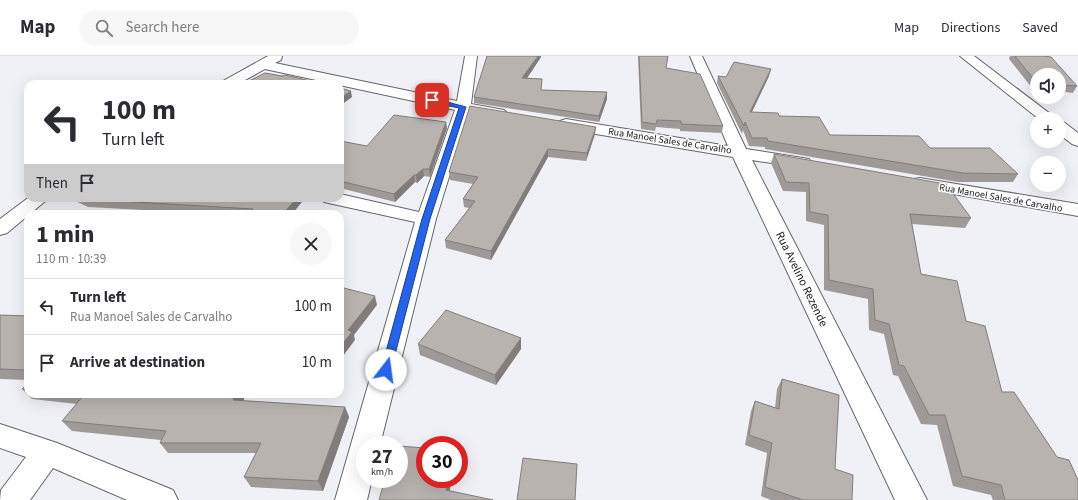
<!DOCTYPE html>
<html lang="en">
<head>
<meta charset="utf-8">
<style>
  :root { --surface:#fff; --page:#f7f7f7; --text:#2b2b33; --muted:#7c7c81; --line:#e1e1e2 }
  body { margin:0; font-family:"Source Sans 3",sans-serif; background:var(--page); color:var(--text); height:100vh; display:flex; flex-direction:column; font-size:15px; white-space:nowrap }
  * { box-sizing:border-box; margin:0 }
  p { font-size:13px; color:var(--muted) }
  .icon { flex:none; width:22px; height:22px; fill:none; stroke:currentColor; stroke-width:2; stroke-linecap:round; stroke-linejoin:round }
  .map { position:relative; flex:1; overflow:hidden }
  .drawer { position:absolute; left:24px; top:154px; width:320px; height:188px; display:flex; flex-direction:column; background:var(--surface); border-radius:12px; box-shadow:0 4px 16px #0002 }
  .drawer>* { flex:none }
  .hud { position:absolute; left:24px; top:24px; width:320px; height:122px; border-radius:12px; box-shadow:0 4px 16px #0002; background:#fff; color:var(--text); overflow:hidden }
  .controls { position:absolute; left:1030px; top:12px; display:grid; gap:8px }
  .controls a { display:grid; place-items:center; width:36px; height:36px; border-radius:50%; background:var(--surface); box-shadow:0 4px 16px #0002; font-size:20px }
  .speed { position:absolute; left:356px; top:380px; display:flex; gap:8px; font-size:20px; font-weight:700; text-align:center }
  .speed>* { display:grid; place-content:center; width:52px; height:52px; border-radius:50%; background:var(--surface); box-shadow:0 4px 16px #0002; line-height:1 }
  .speed small { font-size:10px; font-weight:400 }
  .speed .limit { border:6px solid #d22; background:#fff; color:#111 }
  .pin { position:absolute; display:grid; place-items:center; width:34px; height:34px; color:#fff; margin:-17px; border-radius:8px; box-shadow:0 2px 6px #0006 }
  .me { position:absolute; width:44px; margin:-22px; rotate:15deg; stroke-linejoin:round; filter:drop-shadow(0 0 3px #0008) }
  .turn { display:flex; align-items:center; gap:14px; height:84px; padding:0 12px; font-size:18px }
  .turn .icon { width:52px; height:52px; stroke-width:2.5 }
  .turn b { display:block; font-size:28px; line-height:34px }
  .then { display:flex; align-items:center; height:38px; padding:0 12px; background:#0003; gap:8px; font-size:15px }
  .round { display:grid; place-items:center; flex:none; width:42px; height:42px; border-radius:21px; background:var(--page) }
  .headline { display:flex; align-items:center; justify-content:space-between; height:68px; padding:0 12px }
  h1 { font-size:24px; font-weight:700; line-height:30px }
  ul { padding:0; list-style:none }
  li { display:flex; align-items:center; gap:12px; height:56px; padding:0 12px; border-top:1px solid var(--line) }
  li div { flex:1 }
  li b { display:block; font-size:15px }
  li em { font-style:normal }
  header { display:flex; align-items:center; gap:24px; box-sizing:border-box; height:56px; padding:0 20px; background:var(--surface); border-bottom:1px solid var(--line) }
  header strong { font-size:19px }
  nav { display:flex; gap:22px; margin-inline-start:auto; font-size:14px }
  .search { width:280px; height:36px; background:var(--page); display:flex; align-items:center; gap:10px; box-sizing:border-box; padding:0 14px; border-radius:22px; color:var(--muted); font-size:15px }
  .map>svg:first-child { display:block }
</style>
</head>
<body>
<header>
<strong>Map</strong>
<div class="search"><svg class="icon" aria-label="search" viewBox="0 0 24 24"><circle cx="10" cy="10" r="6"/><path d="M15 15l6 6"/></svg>Search here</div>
<nav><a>Map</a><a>Directions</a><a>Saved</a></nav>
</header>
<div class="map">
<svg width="1078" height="444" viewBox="0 0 1078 444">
  <rect width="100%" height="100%" fill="#f0f1f7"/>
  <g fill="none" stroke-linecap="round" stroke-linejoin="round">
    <defs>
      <g id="minor">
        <path d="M268,0H282L281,4L275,7L457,45L465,0H477L471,48L504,54L507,57L504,60L499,62L469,56L436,163L380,389H365V423H372L367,444H335L415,166L324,146L322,142H340V138L419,156L455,54L265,13L238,28H221L223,25Z"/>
        <path d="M690,0H702L746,93L803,102L809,103L812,107L809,111L803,112L752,104L927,444H895L733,101L566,73L560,71L558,68L560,65L566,63L728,90Z"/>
        <path d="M960,0H974L1057,63H1039Z"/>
        <path d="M1059,65L1065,67L1078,77V90L1072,88L1059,78Z"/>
        <path d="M920,122L1078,148V160L914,131L911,127L914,123Z"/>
        <path d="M28,142H49L7,177L0,179V163Z"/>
        <path d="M0,368L57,387L173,434L178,444H127L53,412L30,444H0L1,434L26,401L0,392Z"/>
      </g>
    </defs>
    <use href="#minor" stroke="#65666c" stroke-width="2"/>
    <use href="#minor" fill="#fff" fill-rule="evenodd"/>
  </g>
  <g fill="#9f9a97">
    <path d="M638,0H668L666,12L723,70L722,77L680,75V73L656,71L655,75L641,73Z"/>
    <path d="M1010,0H1043L1077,30L1073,37L1059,35V19H1037V33L1032,32L1009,3Z"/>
    <path d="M541,1L527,22L542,23L541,34L607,36V43L599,66L474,47V41Z"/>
    <path d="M718,20L726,21L769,20L752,56L779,60L830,79L930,92L1018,118L1013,126H958L765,93V91L749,90L743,74L742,78L717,27Z"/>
    <path d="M447,72L430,121L424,120L417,127L415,126L395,146L340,132V85L367,90Z"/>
    <path d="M595,78L586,105L548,101L491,204L446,192L445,184L469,152L464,151L463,143L473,128L450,124L449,116Z"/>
    <path d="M774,98L971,162L965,172L912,168L921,218L966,265L1002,336L1078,444H993L991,439L953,430L937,369L921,368L898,320L893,319L884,278L869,274L868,243L824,234V169L806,165V136L783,135L771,107Z"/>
    <path d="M69,142H305L292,158H218L88,151Z"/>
    <path d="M0,259L28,260V324L0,323Z"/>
    <path d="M418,288L521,293L496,329L420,299Z"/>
    <path d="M782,323L835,413L852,444H771L761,440L767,397L745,389L751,355L755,345L775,352L777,333Z"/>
    <path d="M28,327V338H246L243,345L345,351L349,361L323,435L251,431L244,421L256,397H168L160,387L161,384L72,375L62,365L77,348L32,343L22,333Z"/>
  </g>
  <g fill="#827d7b">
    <path d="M538,0H541V1L523,28L522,22Z"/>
    <path d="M771,13L769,20L748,64L750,56Z"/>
    <path d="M351,35L352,41L340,50V42Z"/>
    <path d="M607,36V43L599,66V60Z"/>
    <path d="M446,66L447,72L430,121L429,113Z"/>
    <path d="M596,71L595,78L586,105L587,97Z"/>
    <path d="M548,93V101L491,204V195Z"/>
    <path d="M423,113L424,120L417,127L416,119Z"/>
    <path d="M414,119L415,126L395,146L394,138Z"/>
    <path d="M297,142H305L292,158H283Z"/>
    <path d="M375,240L377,249L354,279L355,284L340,304V291L348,274Z"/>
    <path d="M521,282V293L496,329L495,319Z"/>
    <path d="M236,338H246L239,355L233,344Z"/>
    <path d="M345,351L349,361L323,435L318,425Z"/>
    <path d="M448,423H452L448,443L446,434Z"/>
  </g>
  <g fill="#b9b3b0" stroke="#827d7b">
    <path d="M487,0H538L522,22L542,23L541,34L607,36L599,60L474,41Z"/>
    <path d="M639,0H668L666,12L700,18L723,70L681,68V65L657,64L656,68L642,66Z"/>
    <path d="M1015,0H1043L1051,1L1077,30L1059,29V19H1037V26H1036Z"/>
    <path d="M734,6L771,13L750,56L778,57L779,60L819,61L830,79L919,80L930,92H990L1018,118L963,117L768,85L767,82H752L745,66L744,70L718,20L726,21Z"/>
    <path d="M265,17L282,20L285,19L323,28H243Z"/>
    <path d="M340,32L351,35L340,42Z"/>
    <path d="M470,50L596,71L587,97L548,93L491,195L445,184L475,145L463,143L478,121L449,116Z"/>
    <path d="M394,59L446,66L429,113H423L416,119H414L394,138L340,125V85L367,90Z"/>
    <path d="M774,98L946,128L971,162L910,158L921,218L957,225L966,265L985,270L1002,336H1014L1057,401L1069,404L1078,424V444H1005L1001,429L962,420L945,359H929L904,310L899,309L889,268L875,264L873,233L829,224L828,159L810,156L809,127L786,126Z"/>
    <path d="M81,142H297L283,158H248L253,153L84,143Z"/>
    <path d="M340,231L375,240L348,274L352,276L340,291Z"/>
    <path d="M446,254L521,282L495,319L418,288Z"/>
    <path d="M0,259L28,260V273L27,274H28V314L0,313Z"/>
    <path d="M782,323L839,339L835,413L853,419L852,444H803L765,431L772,387L749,379L755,345L779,353Z"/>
    <path d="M28,327V334L22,333Z"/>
    <path d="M75,338H236L233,344L345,351L318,425L244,421L261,387H160L166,375L62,365L84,339Z"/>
    <path d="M399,390L425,392V423H448L446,434L493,444H379L385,423H399Z"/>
    <path d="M523,402L577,408L575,444H517Z"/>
  </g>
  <path fill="#2563eb" stroke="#184099" d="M432,42L466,51L430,163L391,314L386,318L381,314L422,163L459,52L430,46V43Z"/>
  <g text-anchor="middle" stroke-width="3" stroke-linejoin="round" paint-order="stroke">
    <g font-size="10" fill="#17181a" stroke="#fff">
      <text transform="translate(670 84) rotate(9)" y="4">Rua Manoel Sales de Carvalho</text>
      <text transform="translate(1001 141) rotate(10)" y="4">Rua Manoel Sales de Carvalho</text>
    </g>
    <g font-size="12" fill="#17181a" stroke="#fff">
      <text transform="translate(802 223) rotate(64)" y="4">Rua Avelino Rezende</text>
    </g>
  </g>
</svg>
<div class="controls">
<a><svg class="icon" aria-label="sound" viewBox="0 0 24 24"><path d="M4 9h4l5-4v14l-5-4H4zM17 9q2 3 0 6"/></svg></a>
<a>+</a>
<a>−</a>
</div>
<div class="speed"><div>27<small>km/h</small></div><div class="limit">30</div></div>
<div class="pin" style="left:432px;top:44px;background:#d93025"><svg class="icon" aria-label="arrive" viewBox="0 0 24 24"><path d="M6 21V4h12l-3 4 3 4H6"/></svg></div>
<svg class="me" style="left:386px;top:314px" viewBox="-20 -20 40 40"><circle r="19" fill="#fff"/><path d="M0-13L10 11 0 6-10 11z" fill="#2563eb"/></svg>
<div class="hud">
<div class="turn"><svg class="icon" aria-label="left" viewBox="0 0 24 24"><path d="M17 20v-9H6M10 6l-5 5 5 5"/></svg><div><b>100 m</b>Turn left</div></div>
<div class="then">Then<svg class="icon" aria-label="arrive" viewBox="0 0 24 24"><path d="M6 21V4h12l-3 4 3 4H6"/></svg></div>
</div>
<section class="drawer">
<div class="headline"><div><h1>1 min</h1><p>110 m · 10:39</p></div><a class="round"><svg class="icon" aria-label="close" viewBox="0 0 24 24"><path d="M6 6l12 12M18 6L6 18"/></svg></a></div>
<ul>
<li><svg class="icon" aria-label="left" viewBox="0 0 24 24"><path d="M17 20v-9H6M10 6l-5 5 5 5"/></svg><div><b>Turn left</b><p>Rua Manoel Sales de Carvalho</p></div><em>100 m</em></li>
<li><svg class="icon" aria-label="arrive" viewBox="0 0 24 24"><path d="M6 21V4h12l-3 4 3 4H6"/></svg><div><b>Arrive at destination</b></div><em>10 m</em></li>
</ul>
</section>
</div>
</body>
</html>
